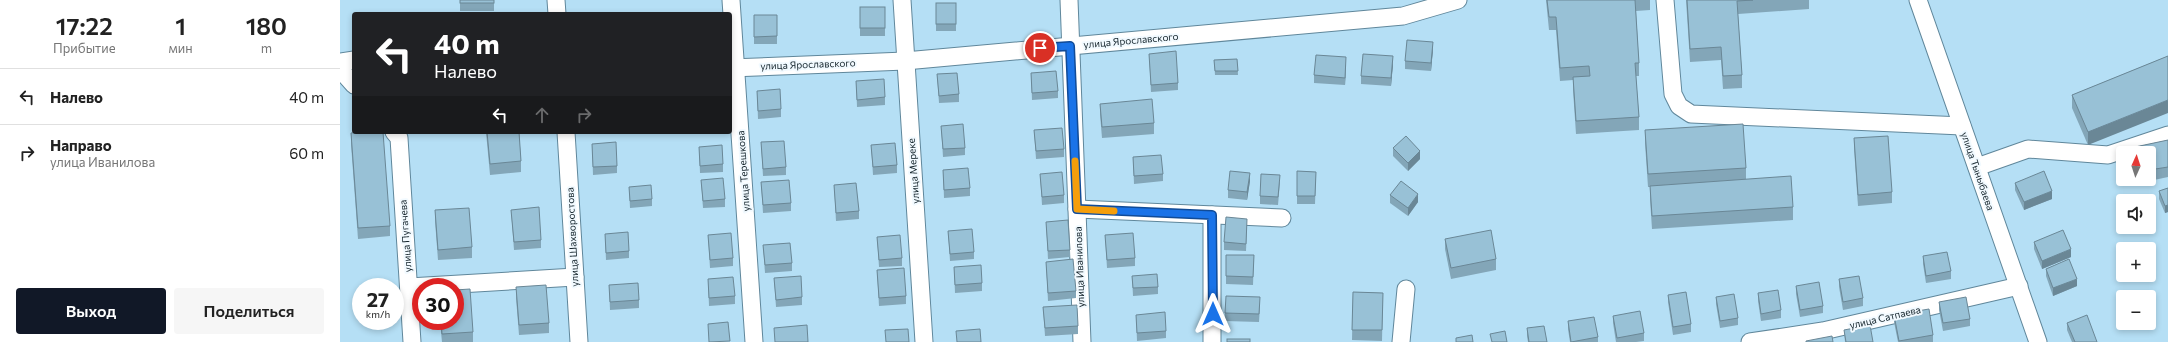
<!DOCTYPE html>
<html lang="ru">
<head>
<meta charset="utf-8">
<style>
  :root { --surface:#fff; --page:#f6f6f6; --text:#222; --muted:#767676; --line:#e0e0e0; --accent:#111827 }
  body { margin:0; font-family:Commissioner,sans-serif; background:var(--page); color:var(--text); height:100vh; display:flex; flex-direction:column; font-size:15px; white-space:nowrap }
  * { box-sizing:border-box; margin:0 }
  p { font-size:13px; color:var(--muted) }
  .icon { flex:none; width:22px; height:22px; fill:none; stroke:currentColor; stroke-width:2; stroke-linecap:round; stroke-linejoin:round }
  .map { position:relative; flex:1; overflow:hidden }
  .drawer { display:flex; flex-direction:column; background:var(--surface); width:340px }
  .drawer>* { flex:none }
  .banner { position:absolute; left:12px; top:12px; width:380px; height:122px; border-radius:4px; box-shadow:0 2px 6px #0003; background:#202124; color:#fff; overflow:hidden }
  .needle { width:26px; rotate:3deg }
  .controls { position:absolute; left:1776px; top:146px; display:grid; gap:8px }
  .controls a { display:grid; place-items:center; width:40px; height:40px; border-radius:4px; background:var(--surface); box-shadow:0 2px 6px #0003; font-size:20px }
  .speed { position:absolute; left:12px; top:278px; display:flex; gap:8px; font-size:20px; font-weight:700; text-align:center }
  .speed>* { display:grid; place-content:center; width:52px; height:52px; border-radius:50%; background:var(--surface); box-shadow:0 2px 6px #0003; line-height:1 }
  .speed small { font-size:10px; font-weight:400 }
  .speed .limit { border:6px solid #d22; background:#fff; color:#111 }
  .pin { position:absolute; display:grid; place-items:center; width:34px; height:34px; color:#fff; margin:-17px; border:2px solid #fff; border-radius:50%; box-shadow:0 1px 4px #0007 }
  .me { position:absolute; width:44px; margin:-22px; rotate:0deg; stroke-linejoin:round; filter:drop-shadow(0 0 3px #0008) }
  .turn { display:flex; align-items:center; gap:14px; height:84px; padding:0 16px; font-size:18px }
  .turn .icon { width:52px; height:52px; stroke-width:2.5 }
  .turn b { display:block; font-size:28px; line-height:34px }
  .lanes { display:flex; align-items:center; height:38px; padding:0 16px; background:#0003; justify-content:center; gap:20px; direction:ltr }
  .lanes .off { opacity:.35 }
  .eta { display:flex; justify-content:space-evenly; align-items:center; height:68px; text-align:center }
  .eta b { font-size:24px; font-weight:600; line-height:28px }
  .action { display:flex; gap:8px; margin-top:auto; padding:8px 16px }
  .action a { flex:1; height:46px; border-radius:4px; background:var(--accent); color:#fff; font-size:16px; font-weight:600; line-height:46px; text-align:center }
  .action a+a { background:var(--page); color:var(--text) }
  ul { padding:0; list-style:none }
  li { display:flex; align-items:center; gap:12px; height:56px; padding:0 16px; border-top:1px solid var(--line) }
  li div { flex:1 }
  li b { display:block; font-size:15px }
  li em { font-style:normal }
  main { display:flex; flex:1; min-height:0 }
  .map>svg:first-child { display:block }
</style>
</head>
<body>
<main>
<section class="drawer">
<div class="eta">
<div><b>17:22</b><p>Прибытие</p></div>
<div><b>1</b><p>мин</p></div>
<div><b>180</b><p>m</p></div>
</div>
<ul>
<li><svg class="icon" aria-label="left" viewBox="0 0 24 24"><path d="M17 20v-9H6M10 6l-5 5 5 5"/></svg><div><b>Налево</b></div><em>40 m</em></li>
<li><svg class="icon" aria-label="right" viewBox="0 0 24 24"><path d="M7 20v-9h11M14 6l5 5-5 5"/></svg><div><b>Направо</b><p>улица Иванилова</p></div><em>60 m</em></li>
</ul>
<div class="action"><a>Выход</a><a>Поделиться</a></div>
</section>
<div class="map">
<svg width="1828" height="342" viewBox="0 0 1828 342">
  <rect width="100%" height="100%" fill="#b5dff5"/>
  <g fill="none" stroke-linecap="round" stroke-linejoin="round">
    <defs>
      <g id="minor">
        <path d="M216,0L217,14"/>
        <path d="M391,0L414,342"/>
        <path d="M562,0L584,342"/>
        <path d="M729,0L742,342"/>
        <path d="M1325,0L1333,94L1339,106L1351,114L1622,126"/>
        <path d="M1578,0L1698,342"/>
        <path d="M0,62L14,60"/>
        <path d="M390,68L565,61L1063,16L1118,0"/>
        <path d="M0,69L14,85"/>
        <path d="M54,132L59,138L72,342"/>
        <path d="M226,132L239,342"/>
        <path d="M1637,167L1688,149L1768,155L1828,135"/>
        <path d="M737,209L942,218"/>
        <path d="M69,287L235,277"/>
        <path d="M872,342V215"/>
        <path d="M1061,342L1066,289"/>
        <path d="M1410,342L1483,331L1679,286"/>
      </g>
    </defs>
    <use href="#minor" stroke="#60879b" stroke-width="19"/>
    <use href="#minor" stroke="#fff" stroke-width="17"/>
  </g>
  <g fill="#83a6b8">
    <rect x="120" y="0" width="34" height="11"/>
    <path d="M1206,0H1310V10L1296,11L1299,63V76H1296L1299,117V130L1236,134L1233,90V80L1220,81L1216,30H1209Z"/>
    <path d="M1346,0H1469V9L1398,14L1402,75V88L1383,89L1381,60L1350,62Z"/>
    <rect x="596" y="3" width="20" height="28"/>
    <rect x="520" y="7" width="25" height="29"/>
    <rect x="414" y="15" width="23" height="29"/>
    <path d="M1093,49L1091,71L1065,69V61Z"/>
    <path d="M809,54L838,83V90L811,92Z"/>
    <path d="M1828,56L1748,145L1732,108V95Z"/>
    <path d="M897,59L898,75H875L874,60Z"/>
    <path d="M1053,64L1051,86L1021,84V76Z"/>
    <path d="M1006,65L1005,85L974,83V75Z"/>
    <path d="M691,73L718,91V98L692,100Z"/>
    <path d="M597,74L619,94V102L599,103Z"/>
    <path d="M516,81L545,97V105L517,107Z"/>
    <path d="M417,91L441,109V117L418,119Z"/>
    <path d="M760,104L814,123V134L762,138L760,114Z"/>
    <path d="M601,126L625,148V155L603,157Z"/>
    <path d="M694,130L724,149V157L696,159Z"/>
    <path d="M1305,130L1406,168V180L1453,207V220L1312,229L1310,199V187H1308L1305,143Z"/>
    <path d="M58,132H73L58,133Z"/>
    <path d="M146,132H179L181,161V172L150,175Z"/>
    <path d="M11,133L50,226V236L18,239L11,144Z"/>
    <path d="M1514,138L1552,192V203L1518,206L1514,148Z"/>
    <path d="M1828,140V177L1800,183L1799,179H1809V153H1795V147Z"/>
    <path d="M421,142L446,167V175L423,176Z"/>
    <path d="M252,144L277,166V173L253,175Z"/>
    <path d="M531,145L557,165V173L533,175Z"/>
    <path d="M359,147L383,164V172L360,173Z"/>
    <path d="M1053,148L1080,159L1068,171L1053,156Z"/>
    <path d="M793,157L823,174V181L794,184Z"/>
    <path d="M603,170L630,188V196L604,198Z"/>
    <path d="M957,171L976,172L975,204H957Z"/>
    <path d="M700,174L724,195V203L702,205Z"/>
    <path d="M361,180L385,199V207L363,208Z"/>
    <path d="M910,181L907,200L888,198V190Z"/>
    <path d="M421,182L451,203V211L423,213Z"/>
    <path d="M940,182L938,205L920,204V196Z"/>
    <path d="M1675,183L1712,199L1684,210L1675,190Z"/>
    <path d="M494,185L519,211V219L496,221Z"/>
    <path d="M289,187L312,199V206L290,208Z"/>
    <path d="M1828,188V212L1825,213L1819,199V191Z"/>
    <path d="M1050,195L1078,202L1068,216L1050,203Z"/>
    <path d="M95,210L132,247V258L98,260L95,221Z"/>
    <path d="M171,210L201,240V248L174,250Z"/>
    <path d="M706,222L730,250V257L708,259Z"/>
    <path d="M907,226L906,251L884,250V242Z"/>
    <path d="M608,231L634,252V259L610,261Z"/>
    <path d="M265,234L289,251V258L266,260Z"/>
    <path d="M368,235L393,258V266L370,268Z"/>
    <path d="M765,235L795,258V266L767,268Z"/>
    <path d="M537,237L562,258V266L539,267Z"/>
    <path d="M1105,239L1156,259V270L1111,279L1105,249Z"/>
    <path d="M1694,242L1731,257L1702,269L1694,249Z"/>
    <path d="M423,245L452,263V271L425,273Z"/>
    <path d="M886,255H914L913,285L886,284Z"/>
    <path d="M1583,256L1611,271V279L1586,283L1583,264Z"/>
    <path d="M706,262L736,291V298L708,301Z"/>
    <path d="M614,267L642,283V291L615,293Z"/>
    <path d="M1706,269L1737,286L1713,296L1706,276Z"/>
    <path d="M537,270L566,296V304L539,306Z"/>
    <path d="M792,276L818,287V294L793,296Z"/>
    <path d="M434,278L462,297V305L436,307Z"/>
    <path d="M368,279L395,296V304L369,306Z"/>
    <path d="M1499,279L1523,298V306L1503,310L1499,287Z"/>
    <path d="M269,285L299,300V308L270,310Z"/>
    <path d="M1456,286L1483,306V313L1460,317L1456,294Z"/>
    <path d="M176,287L209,323V333L179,335L176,298Z"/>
    <path d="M1013,292L1043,293L1042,341L1012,340Z"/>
    <path d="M1418,293L1441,310V318L1421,321L1418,301Z"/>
    <path d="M1328,295L1351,324V332L1333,335L1328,302Z"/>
    <path d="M1376,297L1398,318V325L1380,328L1376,304Z"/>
    <path d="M1599,302L1630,319V326L1603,331L1599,310Z"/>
    <path d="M920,305L919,322L885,321V313Z"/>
    <path d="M703,307L738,326V334L705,336Z"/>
    <path d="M796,315L826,331V338L797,341Z"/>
    <path d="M1554,315L1593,335V342H1558L1554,322Z"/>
    <path d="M1273,316L1304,333V341L1296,342H1276L1273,323Z"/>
    <path d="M100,321H115L133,332V342H102Z"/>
    <path d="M1228,321L1258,337V342H1230L1228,329Z"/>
    <path d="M1727,323L1757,342H1732L1727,330Z"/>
    <path d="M1187,328L1207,342H1188L1187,336Z"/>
    <path d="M1504,330L1533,342H1505Z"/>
  </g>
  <g fill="#6a8796">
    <path d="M1093,42V49L1091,71V63Z"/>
    <path d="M1053,56V64L1051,86V78Z"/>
    <path d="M1006,57V65L1005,85V78Z"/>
    <path d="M1828,100V113L1748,145V132Z"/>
    <path d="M1080,151V159L1068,171V163Z"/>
    <path d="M910,173V181L907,200V192Z"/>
    <path d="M1712,191V199L1684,210V202Z"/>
    <path d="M1078,194V202L1068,216V208Z"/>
    <path d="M1828,205V212L1825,213V206Z"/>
    <path d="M1731,249V257L1702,269V261Z"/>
    <path d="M1737,279V286L1713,296V288Z"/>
  </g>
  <g fill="#98c1d6" stroke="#6a8796">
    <rect x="120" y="0" width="34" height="3"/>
    <path d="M1207,0H1295L1299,63H1295L1299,117L1236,121L1233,77L1250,76L1249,66L1220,68L1216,17H1209Z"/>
    <path d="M1347,0H1413L1397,1L1402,75L1383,76L1381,47L1350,49Z"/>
    <rect x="596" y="3" width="20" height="21"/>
    <rect x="520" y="7" width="25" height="21"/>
    <path d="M414,15H437V36L414,37Z"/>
    <path d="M1067,40L1093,42L1091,63L1065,61Z"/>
    <path d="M836,51L838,83L811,85L809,54Z"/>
    <path d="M1023,54L1053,56L1051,78L1021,76Z"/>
    <path d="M976,55L1006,57L1005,78L974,75Z"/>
    <path d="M1828,56V100L1748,132L1732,95Z"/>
    <path d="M897,59L898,71H875L874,60Z"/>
    <path d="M716,71L718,91L692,93L691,73Z"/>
    <path d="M617,73L619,94L599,96L597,74Z"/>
    <path d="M544,79L545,97L517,100L516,81Z"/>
    <path d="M440,89L441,109L418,111L417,91Z"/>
    <path d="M812,99L814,123L762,127L760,104Z"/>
    <path d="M623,124L625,148L603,149L601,126Z"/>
    <path d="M1403,124L1406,168L1308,174L1305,130Z"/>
    <path d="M722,128L724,149L696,151L694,130Z"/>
    <path d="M22,132H43L50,226L18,228L11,133Z"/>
    <path d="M147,132H179L181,161L150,164Z"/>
    <path d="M1066,136L1080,151L1068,163L1053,148Z"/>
    <path d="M1548,136L1552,192L1518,195L1514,138Z"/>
    <path d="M1828,140V167L1809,170V153H1796L1795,147Z"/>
    <path d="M444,141L446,167L423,169L421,142Z"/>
    <path d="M276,142L277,166L253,167L252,144Z"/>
    <path d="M555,143L557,165L533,167L531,145Z"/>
    <path d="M382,145L383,164L360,166L359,147Z"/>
    <path d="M821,155L823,174L794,176L793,157Z"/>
    <path d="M628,168L630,188L604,190L603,170Z"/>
    <path d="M890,171L910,173L907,192L888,190Z"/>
    <path d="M957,171L976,172L975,196H957Z"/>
    <path d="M1704,171L1712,191L1684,202L1675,183Z"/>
    <path d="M722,172L724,195L702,197L700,174Z"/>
    <path d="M921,174L940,175L938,197L920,196Z"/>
    <path d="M1451,176L1453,207L1312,216L1310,186Z"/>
    <path d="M383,178L385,199L363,201L361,180Z"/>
    <path d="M449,180L451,203L423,205L421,182Z"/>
    <path d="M1061,181L1078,194L1068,208L1050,195Z"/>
    <path d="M516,183L519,211L496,213L494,185Z"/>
    <path d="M311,185L312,199L290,201L289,187Z"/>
    <path d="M1828,188V205L1825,206L1819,191Z"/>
    <path d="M199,207L201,240L174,242L171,210Z"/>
    <path d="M129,208L132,247L98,250L95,210Z"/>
    <path d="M886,217L907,219L906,244L884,242Z"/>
    <path d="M728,220L730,250L708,251L706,222Z"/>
    <path d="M632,229L634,252L610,254L608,231Z"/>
    <path d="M1151,230L1156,259L1111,268L1105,239Z"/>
    <path d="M1723,230L1731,249L1702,261L1694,242Z"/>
    <path d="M288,232L289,251L266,253L265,234Z"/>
    <path d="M391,233L393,258L370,260L368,235Z"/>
    <path d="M793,233L795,258L767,260L765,235Z"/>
    <path d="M560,235L562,258L539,260L537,237Z"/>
    <path d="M450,243L452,263L425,265L423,245Z"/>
    <path d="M1607,252L1611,271L1586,276L1583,256Z"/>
    <path d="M886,255H914L913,277L886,276Z"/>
    <path d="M733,259L736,291L708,293L706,262Z"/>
    <path d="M1729,259L1737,279L1713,288L1706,269Z"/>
    <path d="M641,265L642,283L615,285L614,267Z"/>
    <path d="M564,268L566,296L539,298L537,270Z"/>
    <path d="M817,274L818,287L793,288L792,276Z"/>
    <path d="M461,276L462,297L436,300L434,278Z"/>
    <path d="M1519,276L1523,298L1503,302L1499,279Z"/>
    <path d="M393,277L395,296L369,298L368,279Z"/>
    <path d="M1479,282L1483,306L1460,310L1456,286Z"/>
    <path d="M298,283L299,300L270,302L269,285Z"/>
    <path d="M206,285L209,323L179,325L176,287Z"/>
    <path d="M130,289L133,332L102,334L101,321H115V290Z"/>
    <path d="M1438,290L1441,310L1421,314L1418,293Z"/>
    <path d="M1013,292L1043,293L1042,330H1012Z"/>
    <path d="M1346,292L1351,324L1333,327L1328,295Z"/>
    <path d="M1394,294L1398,318L1380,321L1376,297Z"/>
    <path d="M886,296L920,297L919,314L885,313Z"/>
    <path d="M1626,297L1630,319L1603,323L1599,302Z"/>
    <path d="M737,305L738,326L705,328L703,307Z"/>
    <path d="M1589,309L1593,335L1559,341L1554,315Z"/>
    <path d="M1300,311L1304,333L1277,338L1273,316Z"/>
    <path d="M825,312L826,331L797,333L796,315Z"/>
    <path d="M1747,315L1757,342H1735L1727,323Z"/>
    <path d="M1254,317L1258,337L1231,342L1228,321Z"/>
    <path d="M388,322L390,341L369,342L368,324Z"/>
    <path d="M467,325L468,342H435L434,328Z"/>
    <path d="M1530,325L1533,342H1506L1504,330Z"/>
    <path d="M1204,326L1207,342H1189L1187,328Z"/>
    <path d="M568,329L569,342H546L545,330Z"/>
    <path d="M640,329L641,342H617L616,331Z"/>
    <path d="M1165,331L1167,342H1152L1150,334Z"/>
    <path d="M1132,335L1133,342H1116V338Z"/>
    <path d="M1492,336L1493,342H1466V341Z"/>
    <rect x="887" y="339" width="23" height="3"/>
  </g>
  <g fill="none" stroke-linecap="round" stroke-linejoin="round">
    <defs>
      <path id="route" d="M700,48L730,46L737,209L872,215L873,314"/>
    </defs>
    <use href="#route" stroke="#114b97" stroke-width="10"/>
    <use href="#route" stroke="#1a73e8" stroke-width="7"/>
    <path stroke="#f59e0b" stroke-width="7" d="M735,161L737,209L774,211"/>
  </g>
  <g text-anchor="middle" stroke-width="4" stroke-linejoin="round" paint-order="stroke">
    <g font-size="10" fill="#13232b" stroke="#f2faff">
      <text transform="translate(791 40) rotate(-5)" y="4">улица Ярославского</text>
      <text transform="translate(468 64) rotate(-2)" y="4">улица Ярославского</text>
      <text transform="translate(403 171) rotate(-94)" y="4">улица Терешкова</text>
      <text transform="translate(573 171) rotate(-94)" y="4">улица Мереке</text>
      <text transform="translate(1638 171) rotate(71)" y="4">улица Тыныбаева</text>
      <text transform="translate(65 236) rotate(-94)" y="4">улица Пугачева</text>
      <text transform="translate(232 237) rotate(-93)" y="4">улица Шахворостова</text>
      <text transform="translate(739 267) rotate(-92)" y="4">улица Иванилова</text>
      <text transform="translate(1545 317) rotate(-13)" y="4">улица Сатпаева</text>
    </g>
  </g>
</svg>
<div class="controls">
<a><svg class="needle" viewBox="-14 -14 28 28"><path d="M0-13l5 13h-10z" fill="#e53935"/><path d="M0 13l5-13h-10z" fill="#767676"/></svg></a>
<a><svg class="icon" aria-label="sound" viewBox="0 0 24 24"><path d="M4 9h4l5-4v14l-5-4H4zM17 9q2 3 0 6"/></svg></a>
<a>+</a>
<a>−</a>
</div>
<div class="speed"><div>27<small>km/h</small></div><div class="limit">30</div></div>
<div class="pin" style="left:700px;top:48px;background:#d93025"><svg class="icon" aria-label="arrive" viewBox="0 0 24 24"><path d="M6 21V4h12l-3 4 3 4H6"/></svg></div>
<svg class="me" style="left:873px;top:314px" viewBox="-20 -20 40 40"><path d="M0-17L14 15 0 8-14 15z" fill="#1a73e8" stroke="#fff" stroke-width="4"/></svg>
<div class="banner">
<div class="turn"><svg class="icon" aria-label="left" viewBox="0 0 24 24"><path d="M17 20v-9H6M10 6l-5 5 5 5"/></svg><div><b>40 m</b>Налево</div></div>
<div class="lanes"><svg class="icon" aria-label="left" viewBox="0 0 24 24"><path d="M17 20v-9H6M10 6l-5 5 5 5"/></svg><svg class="icon off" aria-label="ahead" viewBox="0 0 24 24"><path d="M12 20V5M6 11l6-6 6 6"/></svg><svg class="icon off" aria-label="right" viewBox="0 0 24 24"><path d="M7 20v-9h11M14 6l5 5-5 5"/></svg></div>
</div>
</div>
</main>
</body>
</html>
